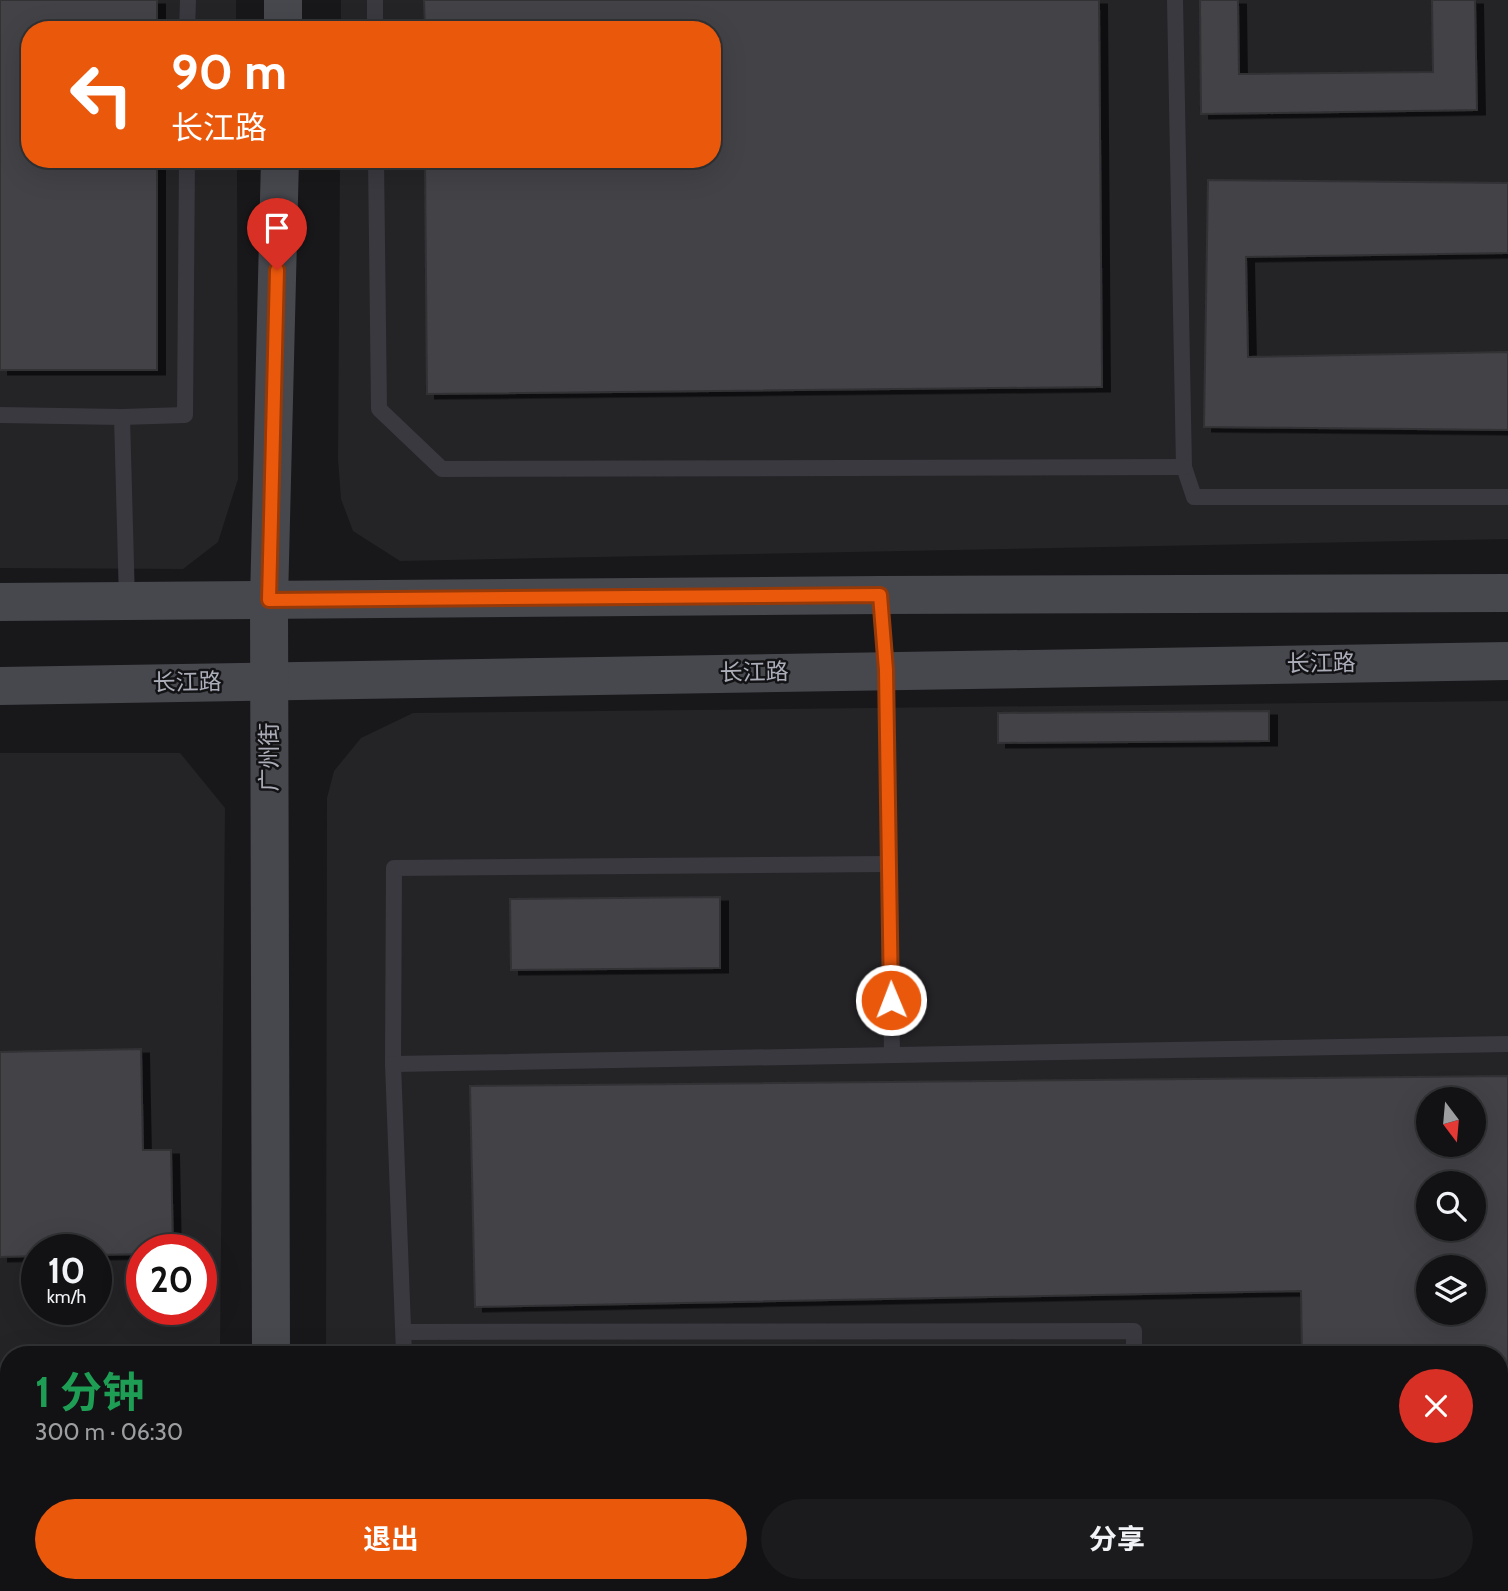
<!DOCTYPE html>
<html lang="zh">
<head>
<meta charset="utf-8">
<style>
  :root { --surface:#121214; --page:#1b1b1d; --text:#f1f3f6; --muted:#9c9ea0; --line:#313234; --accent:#ea580c }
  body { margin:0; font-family:Cabin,"Noto Sans SC",sans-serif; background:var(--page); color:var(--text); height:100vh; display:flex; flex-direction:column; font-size:26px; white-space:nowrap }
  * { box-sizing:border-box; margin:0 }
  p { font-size:23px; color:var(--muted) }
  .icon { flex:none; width:38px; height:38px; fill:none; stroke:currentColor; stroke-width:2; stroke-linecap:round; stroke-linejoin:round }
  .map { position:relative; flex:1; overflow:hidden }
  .details { position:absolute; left:0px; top:1346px; width:1508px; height:247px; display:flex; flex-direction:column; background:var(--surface); border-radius:28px 28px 0 0; box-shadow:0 7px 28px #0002,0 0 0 2px var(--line) }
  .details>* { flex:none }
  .banner { position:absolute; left:21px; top:21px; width:700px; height:147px; border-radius:28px; box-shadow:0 7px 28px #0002,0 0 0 2px var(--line); background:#ea580c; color:#fff; overflow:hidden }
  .needle { width:46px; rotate:164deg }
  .tools { position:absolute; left:1416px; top:1087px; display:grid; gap:14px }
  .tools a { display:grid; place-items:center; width:70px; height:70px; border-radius:50%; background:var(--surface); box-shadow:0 7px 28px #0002,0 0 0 2px var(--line); font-size:35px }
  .speed { position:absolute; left:21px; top:1234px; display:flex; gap:14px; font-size:35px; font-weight:700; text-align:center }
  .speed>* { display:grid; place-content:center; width:91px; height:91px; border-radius:50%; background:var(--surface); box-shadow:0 7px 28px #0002,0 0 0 2px var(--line); line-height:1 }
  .speed small { font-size:18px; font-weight:400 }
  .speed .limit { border:10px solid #d22; background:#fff; color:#111 }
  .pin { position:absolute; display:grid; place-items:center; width:60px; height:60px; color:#fff; margin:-72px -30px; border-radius:50% 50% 50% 0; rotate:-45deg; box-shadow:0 0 7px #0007 }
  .pin .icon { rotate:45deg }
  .me { position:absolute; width:77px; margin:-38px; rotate:359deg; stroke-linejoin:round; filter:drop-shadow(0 0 5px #0008) }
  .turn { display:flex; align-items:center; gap:24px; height:147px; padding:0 35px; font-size:32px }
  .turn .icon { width:91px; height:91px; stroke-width:2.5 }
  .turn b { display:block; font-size:49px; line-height:60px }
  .round { display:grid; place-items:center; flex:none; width:74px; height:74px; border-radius:37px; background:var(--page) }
  .head { display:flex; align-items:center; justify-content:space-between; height:119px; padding:0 35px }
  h1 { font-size:42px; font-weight:700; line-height:52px; color:#1e9e55 }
  .cta { display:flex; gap:14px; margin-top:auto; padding:14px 35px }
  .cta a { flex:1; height:80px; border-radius:42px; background:var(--accent); color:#fff; font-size:28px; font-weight:700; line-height:80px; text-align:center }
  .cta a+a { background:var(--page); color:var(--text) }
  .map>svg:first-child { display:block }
</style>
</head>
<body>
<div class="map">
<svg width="1508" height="1591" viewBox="0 0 1508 1591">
  <defs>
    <filter id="shadow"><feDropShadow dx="8" dy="4.5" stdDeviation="0" flood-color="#0009"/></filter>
  </defs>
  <rect width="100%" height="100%" fill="#18181a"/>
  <g fill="#242427" fill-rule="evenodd">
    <path d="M0,0H236V30H30V159H237L238,479L218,542L183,569L0,568Z"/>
    <path d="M341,0H1508V539L400,561L353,531L341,499L338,459L340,159H712V30H341Z"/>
    <path d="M1508,701V1591H326V1584H1500V1354H326L327,798L334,771L361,738L413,713ZM1428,1099H1474V1144H1428ZM1428,1183H1474V1228H1428ZM1428,1267H1474V1312H1428Z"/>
    <path d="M0,753H180L225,808L220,1354H9V1584H218V1591H0ZM37,1250H96V1309H37ZM142,1250H201V1309H142Z"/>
  </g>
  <g fill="#424247" stroke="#323236" stroke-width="2" fill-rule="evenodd" filter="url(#shadow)">
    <path d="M0,0H157V30H30V159H157V370H0Z"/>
    <path d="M424,0H1099L1102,387L427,394L425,159H712V30H425Z"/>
    <path d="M1200,0H1238L1239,74L1433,72L1432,0H1475L1477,110L1201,114Z"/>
    <path d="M1208,180L1508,183V253L1246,257L1248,357L1508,352V430L1204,427Z"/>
    <path d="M1269,711V741L998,743V713Z"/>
    <path d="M720,897V968L511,970L510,899Z"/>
    <path d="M141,1049L143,1150H171L173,1250H142V1254L96,1255V1250H37V1256L0,1257V1052Z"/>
    <path d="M1508,1076V1591H1308V1584H1500V1354H1302L1301,1291L475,1307L470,1086ZM1428,1099H1474V1144H1428ZM1428,1183H1474V1228H1428ZM1428,1267H1474V1312H1428Z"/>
  </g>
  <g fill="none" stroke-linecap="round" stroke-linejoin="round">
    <g stroke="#39393f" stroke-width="16">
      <path d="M375,0V30"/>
      <path d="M1175,0L1184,467L1194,497H1508"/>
      <path d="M187,30L188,0"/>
      <path d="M376,159L379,409L442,469L1184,467"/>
      <path d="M0,415L122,417"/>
      <path d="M880,595L886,670L892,1054"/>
      <path d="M127,601L122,417L185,415L187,159"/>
      <path d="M889,864L394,868L393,1064L1508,1044"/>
      <path d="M393,1064L404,1354"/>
      <path d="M404,1332L1134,1331V1354"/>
      <path d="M411,1584V1591"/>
      <path d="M1132,1591V1584"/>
    </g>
    <g stroke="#47484e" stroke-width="38">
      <path d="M283,30V0"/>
      <path d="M0,602L880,595L1508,593"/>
      <path d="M0,686L1508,661"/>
      <path d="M271,1354L269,600L280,159"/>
      <path d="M272,1584V1591"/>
    </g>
  </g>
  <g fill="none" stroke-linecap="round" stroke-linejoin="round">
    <defs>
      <path id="route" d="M277,270L269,600L880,595L886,670L891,1000"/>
    </defs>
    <use href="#route" stroke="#983908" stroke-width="18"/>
    <use href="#route" stroke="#ea580c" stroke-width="12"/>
  </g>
  <g text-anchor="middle" stroke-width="5" stroke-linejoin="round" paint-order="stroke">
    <g font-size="23" fill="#abadb9" stroke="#131315">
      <text transform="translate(1321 663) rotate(-1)" y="8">长江路</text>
      <text transform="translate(754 672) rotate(-1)" y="8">长江路</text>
      <text transform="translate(187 682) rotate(-1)" y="8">长江路</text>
      <text transform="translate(269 757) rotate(-90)" y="8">广州街</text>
    </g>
  </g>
</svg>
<div class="tools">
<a><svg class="needle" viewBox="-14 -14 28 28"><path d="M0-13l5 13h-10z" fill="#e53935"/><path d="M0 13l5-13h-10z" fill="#9c9ea0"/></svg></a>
<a><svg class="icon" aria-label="search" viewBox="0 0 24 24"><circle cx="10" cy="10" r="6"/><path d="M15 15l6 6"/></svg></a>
<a><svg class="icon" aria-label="layers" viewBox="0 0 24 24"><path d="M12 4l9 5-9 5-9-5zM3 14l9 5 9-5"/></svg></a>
</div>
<div class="speed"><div>10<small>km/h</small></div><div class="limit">20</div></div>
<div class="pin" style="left:277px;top:270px;background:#d93025"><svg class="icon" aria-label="arrive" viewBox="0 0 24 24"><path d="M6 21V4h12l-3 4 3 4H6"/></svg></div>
<svg class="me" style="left:891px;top:1000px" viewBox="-20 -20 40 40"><circle r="17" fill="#ea580c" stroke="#fff" stroke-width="3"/><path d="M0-11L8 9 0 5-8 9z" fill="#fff"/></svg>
<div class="banner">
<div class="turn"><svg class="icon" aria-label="left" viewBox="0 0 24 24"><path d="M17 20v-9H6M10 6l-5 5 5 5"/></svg><div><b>90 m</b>长江路</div></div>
</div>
<section class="details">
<div class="head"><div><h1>1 分钟</h1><p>300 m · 06:30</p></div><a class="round" style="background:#d93025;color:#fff"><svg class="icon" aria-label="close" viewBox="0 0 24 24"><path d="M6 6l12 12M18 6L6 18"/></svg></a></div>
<div class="cta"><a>退出</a><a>分享</a></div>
</section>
</div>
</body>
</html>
